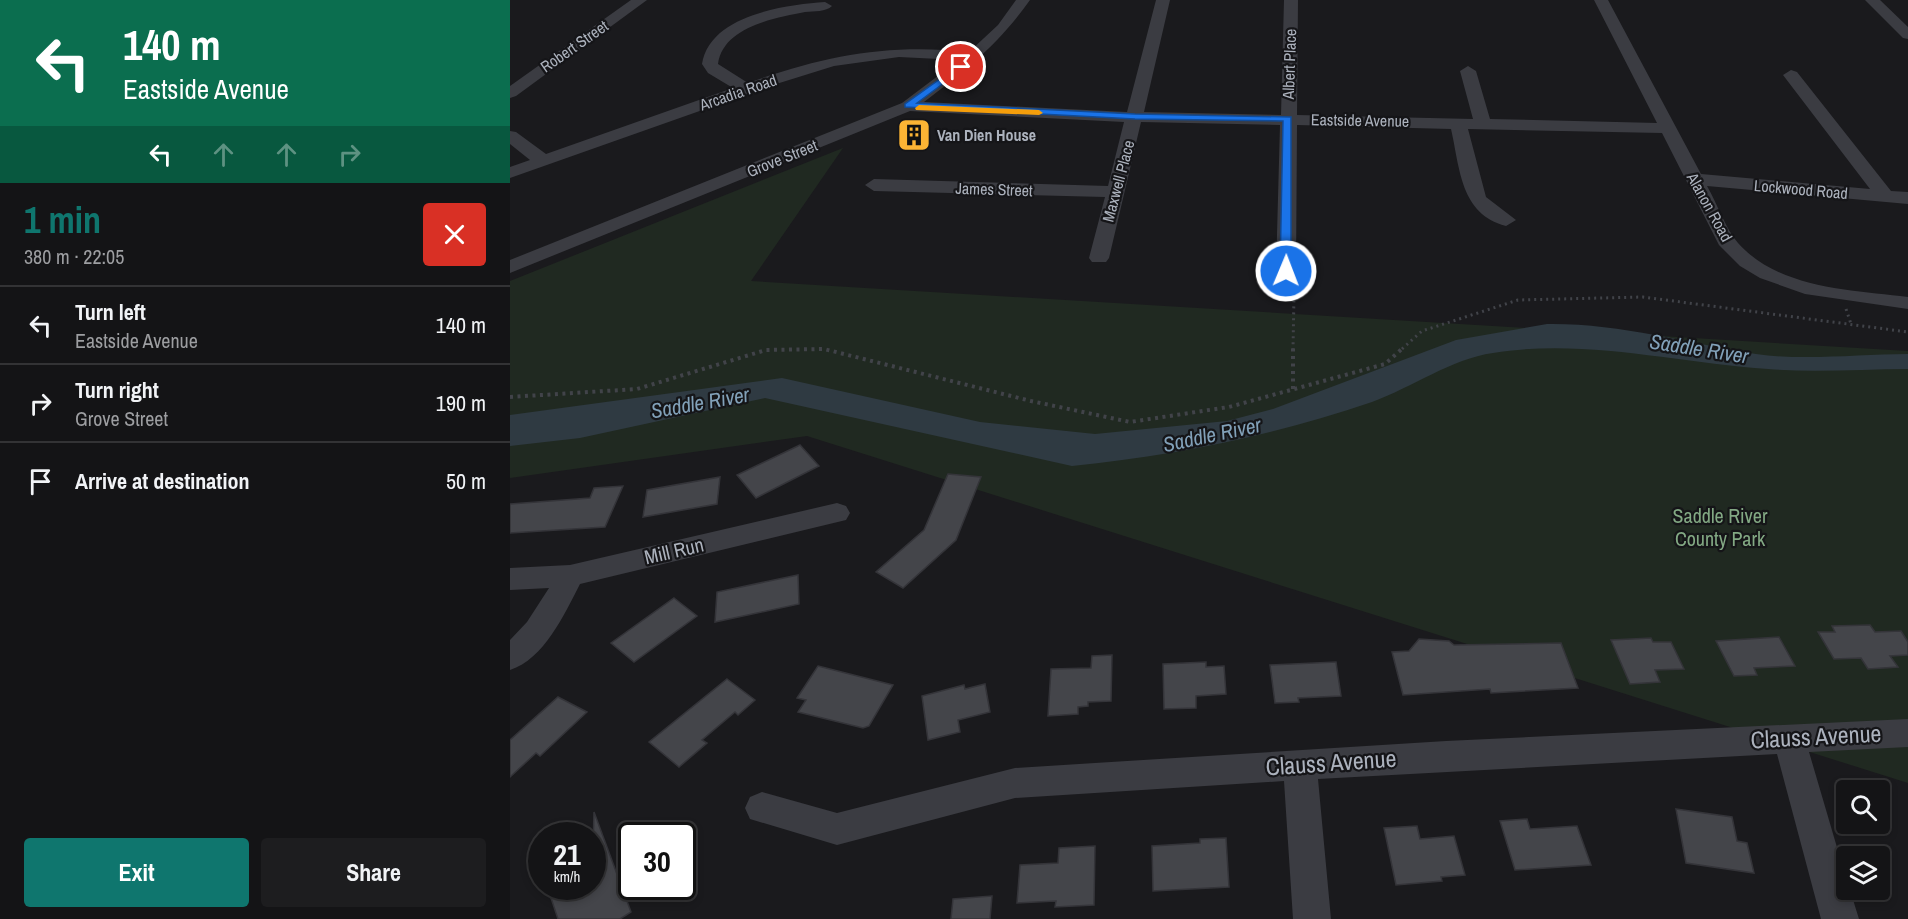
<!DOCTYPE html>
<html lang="en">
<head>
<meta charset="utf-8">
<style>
  :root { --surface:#141416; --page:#1d1d1f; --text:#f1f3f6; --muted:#9d9ea1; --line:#333335; --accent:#0f766e }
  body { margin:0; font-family:"Archivo Narrow",sans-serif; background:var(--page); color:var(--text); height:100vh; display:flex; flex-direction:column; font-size:22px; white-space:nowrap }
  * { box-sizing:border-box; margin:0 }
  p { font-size:20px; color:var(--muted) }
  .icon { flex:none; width:33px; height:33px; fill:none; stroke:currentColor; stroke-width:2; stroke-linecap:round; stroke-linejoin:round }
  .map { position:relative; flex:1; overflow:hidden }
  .side { display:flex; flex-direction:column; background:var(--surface); width:510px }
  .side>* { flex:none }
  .banner { background:#0b6e4f; color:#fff; overflow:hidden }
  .fabs { position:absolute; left:1326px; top:780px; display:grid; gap:12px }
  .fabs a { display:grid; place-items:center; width:54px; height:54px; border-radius:6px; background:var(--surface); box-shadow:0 3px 9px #0003,0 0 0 2px var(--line); font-size:30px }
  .speed { position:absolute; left:18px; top:822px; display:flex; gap:12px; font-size:30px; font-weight:700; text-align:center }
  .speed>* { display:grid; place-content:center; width:78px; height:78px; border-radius:50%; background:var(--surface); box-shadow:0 3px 9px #0003,0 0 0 2px var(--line); line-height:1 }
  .speed small { font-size:15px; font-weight:400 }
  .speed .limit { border:3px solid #111; border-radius:9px; background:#fff; color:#111 }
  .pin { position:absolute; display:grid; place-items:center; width:51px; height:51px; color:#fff; margin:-26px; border:3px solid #fff; border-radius:50%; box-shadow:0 2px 6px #0007 }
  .me { position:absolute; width:66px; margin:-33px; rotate:1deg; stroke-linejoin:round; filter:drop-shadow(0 0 4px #0008) }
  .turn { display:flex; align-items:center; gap:21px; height:126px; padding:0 24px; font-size:27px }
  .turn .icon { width:78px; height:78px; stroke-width:2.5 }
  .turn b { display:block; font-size:42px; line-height:51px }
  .lanes { display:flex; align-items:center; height:57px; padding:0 24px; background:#0003; justify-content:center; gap:30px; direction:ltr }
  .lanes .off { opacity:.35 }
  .round { display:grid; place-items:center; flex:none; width:63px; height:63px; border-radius:6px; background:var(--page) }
  .head { display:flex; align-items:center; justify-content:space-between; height:102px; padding:0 24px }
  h1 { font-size:36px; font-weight:700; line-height:45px; color:var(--accent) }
  .primary-button { display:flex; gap:12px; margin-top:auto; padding:12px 24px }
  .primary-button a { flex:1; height:69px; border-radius:6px; background:var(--accent); color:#fff; font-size:24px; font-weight:700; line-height:69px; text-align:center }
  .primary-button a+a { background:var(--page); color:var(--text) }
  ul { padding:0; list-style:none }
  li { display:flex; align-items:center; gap:18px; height:78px; padding:0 24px; border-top:2px solid var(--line) }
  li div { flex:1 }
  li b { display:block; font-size:22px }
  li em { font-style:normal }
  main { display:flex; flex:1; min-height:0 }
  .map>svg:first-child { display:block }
</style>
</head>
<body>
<main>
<section class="side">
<div class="banner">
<div class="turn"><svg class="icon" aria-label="left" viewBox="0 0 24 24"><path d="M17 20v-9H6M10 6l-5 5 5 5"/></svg><div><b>140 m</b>Eastside Avenue</div></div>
<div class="lanes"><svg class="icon" aria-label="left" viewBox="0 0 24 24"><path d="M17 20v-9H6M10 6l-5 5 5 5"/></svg><svg class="icon off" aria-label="ahead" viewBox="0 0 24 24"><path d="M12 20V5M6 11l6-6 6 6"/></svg><svg class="icon off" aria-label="ahead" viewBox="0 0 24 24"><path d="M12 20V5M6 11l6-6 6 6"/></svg><svg class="icon off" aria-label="right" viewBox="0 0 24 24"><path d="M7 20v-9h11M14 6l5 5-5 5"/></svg></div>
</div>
<div class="head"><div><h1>1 min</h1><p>380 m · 22:05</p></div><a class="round" style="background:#d93025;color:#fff"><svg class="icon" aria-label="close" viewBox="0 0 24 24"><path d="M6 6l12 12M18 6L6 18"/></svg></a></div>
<ul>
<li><svg class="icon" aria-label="left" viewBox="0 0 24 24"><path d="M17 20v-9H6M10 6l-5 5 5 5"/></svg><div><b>Turn left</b><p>Eastside Avenue</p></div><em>140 m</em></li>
<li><svg class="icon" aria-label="right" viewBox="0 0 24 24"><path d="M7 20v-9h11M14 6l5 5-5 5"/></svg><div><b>Turn right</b><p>Grove Street</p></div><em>190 m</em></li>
<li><svg class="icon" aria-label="arrive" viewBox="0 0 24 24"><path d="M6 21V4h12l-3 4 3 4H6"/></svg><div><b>Arrive at destination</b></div><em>50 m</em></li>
</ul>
<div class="primary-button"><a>Exit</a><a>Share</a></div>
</section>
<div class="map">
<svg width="1398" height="919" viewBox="0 0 1398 919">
  <rect width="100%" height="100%" fill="#1a1a1d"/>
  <path fill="#202921" d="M333,148L241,281L1398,351V783L297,436L0,478V281Z"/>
  <path fill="#2f3a42" d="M1037,324C1109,323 1176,343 1246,354C1295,361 1349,354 1398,354V369C1352,369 1304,373 1258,369C1166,363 1075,338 983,353C941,359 903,387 862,402C766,435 663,456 562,466L255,398L70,438L0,446V415L272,378L470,422L585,434L717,421L763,409L946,340Z"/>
  <g fill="#44454a" stroke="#343439" stroke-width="1.5">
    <path d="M290,445L309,466L246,498L227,475Z"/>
    <path d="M438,474L471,477L446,540L393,588L366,572L414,530Z"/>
    <path d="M210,477L207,504L133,517L137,490Z"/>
    <path d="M113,486L95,527L0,533V504L80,498L84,488Z"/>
    <path d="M288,575L289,604L205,622L207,592Z"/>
    <path d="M164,598L187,616L124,662L101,643Z"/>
    <path d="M1360,625L1365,632L1391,631L1398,642V655L1380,656L1388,667L1358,669L1351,658L1324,659L1308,632H1325L1322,626Z"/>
    <path d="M1269,637L1285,666L1244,668L1247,675L1224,676L1206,641Z"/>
    <path d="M1141,638L1143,642H1161L1174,669L1145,670L1150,682L1120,684L1101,640Z"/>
    <path d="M909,639L939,641L944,645L1051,643L1068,688L981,693L980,689L893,695L882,652L899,651Z"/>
    <path d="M602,655L601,701L578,702V706L568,707V714L538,716L541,669L581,668L582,656Z"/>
    <path d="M696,662V667L714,666L716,694L686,696V708L654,709L653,664Z"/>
    <path d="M826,662L831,696L788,698L789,702L765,703L760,665Z"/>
    <path d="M308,666L383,685L359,726L353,728L288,712L296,700L287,698Z"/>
    <path d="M217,679L245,700L228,715L225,712L192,740L197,743L169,767L139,742Z"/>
    <path d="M475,684L480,712L448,720L450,732L418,740L412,696L454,685L455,689Z"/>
    <path d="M48,697L77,712L30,756L26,753L0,777V740Z"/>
    <path d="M1166,809L1222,817L1227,841L1237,843L1244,873L1176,863Z"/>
    <path d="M84,812L121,912L110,919H48L37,886H82Z"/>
    <path d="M1017,819L1020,829L1067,826L1081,865L1005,870L990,821Z"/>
    <path d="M907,826L910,839L944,836L955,875L931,877L932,881L886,885L874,828Z"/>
    <path d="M716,838L719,887L643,891L642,846L690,843V839Z"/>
    <path d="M585,846L584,905L545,907L546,901L507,903L510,865L548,863L549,848Z"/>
    <path d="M482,896L480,919H441L443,899Z"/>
  </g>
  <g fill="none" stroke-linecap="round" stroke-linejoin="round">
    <g stroke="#414349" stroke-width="3" stroke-dasharray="2 4" stroke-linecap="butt">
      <path d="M780,283L784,295L783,349"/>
      <path d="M1336,309L1341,324"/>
      <path d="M892,349L912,331L1008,300L1133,297L1398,332"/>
    </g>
    <g stroke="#414349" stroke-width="4" stroke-dasharray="3 4.5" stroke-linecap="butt">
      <path d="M783,389V347"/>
      <path d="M0,397L127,389L256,350L314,349L521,401L620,422L719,407L875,364L894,347"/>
    </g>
    <g fill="#3b3c42" fill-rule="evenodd">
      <path d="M121,0H137L6,96L0,98V86Z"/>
      <path d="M506,0H520C488,45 457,69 414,102L617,112L646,0H660L634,112L771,115L774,0H788L787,115L963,119L950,71L958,66L966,71L980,119L1147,123L1084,0H1098L1191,174L1360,189L1273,75L1281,70L1287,72L1381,191L1398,192V204L1197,186C1207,203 1215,228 1228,243C1269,289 1342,290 1398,297V309L1295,294L1250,278L1230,266L1209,245L1152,133L958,129L976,197L1006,220L996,226C950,214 950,168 941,129L787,125L786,271L783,275H769L766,271L770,125L631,122L599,258L596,262H582L579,258L595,197L364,191L355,185L364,179L598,186L614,122L400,111L0,273V260L392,103L449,60L389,57L324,66L263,85L0,178V167L20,160L0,144V131L6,132L36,154L223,88L198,73L192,64C200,15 274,5 315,2L322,6C316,12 304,11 295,12C264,18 213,27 208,64L238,83C313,56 379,43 459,52L488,25Z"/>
      <path d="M1355,0H1370L1398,27V39L1393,38Z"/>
      <path d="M327,503L336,506L340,513L336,520L70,584C54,615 34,659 0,670V640L17,622L39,588L0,590V568L60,565Z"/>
      <path d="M1398,719V747L1299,752L1336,878V890H1340L1349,919H1311L1267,754L808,779L821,919H783L774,781L505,798L327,845L240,819L235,808L240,797L252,792L327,813L505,768L936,741Z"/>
    </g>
  </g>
  <path fill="#1a73e8" stroke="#114b97" stroke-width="1.5" d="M451,64L454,68L407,103L625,114L781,117V271L776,274L770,271L773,121L625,119L395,107V104Z"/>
  <path fill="#f59e0b" d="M409,105L529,110L533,113L529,115L406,110L405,108Z"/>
  <defs>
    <symbol id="building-square" viewBox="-11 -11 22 22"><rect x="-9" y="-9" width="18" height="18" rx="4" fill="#fcb434" stroke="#151518"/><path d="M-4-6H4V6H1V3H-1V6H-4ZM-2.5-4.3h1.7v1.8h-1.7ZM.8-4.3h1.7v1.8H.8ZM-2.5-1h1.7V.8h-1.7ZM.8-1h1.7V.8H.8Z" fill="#111"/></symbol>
  </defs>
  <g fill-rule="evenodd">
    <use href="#building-square" x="385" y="116" width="38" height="38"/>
  </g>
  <g text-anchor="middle" stroke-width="4.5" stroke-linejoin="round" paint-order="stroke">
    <g font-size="16" fill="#acb2bd" stroke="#151518">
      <text transform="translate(64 46) rotate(-35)" y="6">Robert Street</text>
      <text transform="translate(779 64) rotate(-88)" y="6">Albert Place</text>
      <text transform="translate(228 92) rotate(-19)" y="6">Arcadia Road</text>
      <text transform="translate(850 120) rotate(1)" y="6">Eastside Avenue</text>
      <text transform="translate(272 158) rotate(-22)" y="6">Grove Street</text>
      <text transform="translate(608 181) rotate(-75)" y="6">Maxwell Place</text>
      <text transform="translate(484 189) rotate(2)" y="6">James Street</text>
      <text transform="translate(1291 189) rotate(5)" y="6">Lockwood Road</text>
      <text transform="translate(1200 207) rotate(61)" y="6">Alanon Road</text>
    </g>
    <g font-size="16" font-weight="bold" fill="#acb2bd" stroke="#151518" text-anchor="start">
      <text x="427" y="141">Van Dien House</text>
    </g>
    <g font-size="20" fill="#83a984" stroke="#151518">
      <text x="1210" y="523">Saddle River<tspan x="1210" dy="23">County Park</tspan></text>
    </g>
    <g font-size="20" fill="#acb2bd" stroke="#151518">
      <text transform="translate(164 551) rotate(-13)" y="7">Mill Run</text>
    </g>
    <g font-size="21" font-style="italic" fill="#82a1b9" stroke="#151518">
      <text transform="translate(1189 349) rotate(9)" y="7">Saddle River</text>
      <text transform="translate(190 403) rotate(-10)" y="7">Saddle River</text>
      <text transform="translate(702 435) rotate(-12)" y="7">Saddle River</text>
    </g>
    <g font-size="24" fill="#acb2bd" stroke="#151518">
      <text transform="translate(1306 737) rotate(-3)" y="8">Clauss Avenue</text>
      <text transform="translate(821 763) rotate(-4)" y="8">Clauss Avenue</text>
    </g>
  </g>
</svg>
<div class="fabs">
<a><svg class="icon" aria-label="search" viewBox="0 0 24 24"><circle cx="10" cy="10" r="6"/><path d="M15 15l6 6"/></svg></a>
<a><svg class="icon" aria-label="layers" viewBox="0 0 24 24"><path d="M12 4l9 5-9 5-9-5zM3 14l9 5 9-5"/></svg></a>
</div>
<div class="speed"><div>21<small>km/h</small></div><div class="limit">30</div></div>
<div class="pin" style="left:451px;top:67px;background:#d93025"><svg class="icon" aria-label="arrive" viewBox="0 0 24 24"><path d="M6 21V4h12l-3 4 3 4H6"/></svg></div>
<svg class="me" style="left:776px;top:271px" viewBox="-20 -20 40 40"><circle r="17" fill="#1a73e8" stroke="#fff" stroke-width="3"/><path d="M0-11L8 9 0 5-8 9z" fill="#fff"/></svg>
</div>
</main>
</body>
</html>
